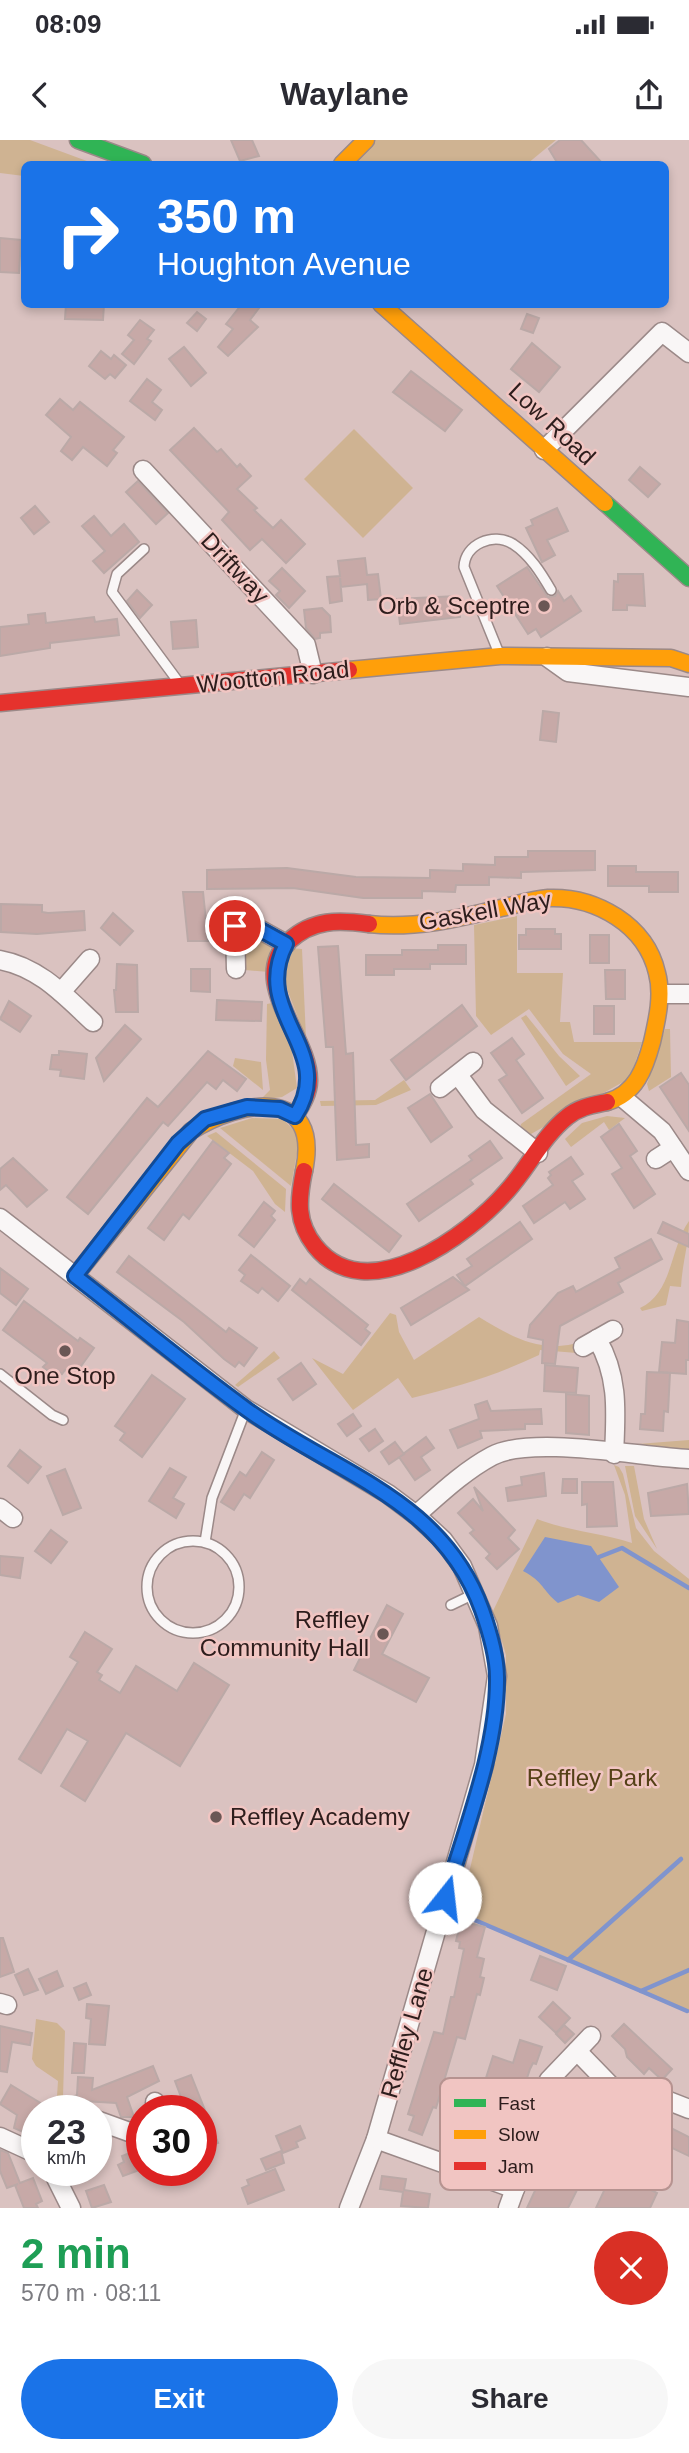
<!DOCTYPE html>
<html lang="en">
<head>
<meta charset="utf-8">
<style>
  :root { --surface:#fff; --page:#f7f7f7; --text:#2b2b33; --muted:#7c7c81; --accent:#1a73e8 }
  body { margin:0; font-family:Arial,sans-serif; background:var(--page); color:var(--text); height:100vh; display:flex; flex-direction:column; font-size:26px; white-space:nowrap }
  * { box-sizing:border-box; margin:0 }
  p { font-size:23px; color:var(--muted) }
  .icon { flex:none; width:38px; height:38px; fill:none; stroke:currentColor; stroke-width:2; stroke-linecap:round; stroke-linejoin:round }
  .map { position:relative; height:2068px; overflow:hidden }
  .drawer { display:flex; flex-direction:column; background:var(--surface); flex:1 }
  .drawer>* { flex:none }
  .banner { position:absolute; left:21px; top:21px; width:648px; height:147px; border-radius:10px; box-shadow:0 4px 10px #0003; background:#1a73e8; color:#fff; overflow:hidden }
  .speed { position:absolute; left:21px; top:1955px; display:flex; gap:14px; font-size:35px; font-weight:700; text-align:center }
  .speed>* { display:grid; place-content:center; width:91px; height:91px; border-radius:50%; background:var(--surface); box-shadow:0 4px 10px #0003; line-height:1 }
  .speed small { font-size:18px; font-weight:400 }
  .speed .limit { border:10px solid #d22; background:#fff; color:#111 }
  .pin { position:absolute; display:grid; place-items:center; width:60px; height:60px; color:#fff; margin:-30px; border:4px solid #fff; border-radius:50%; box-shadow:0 2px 7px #0007 }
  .me { position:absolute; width:77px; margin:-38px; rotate:16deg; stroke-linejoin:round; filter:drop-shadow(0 0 5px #0008) }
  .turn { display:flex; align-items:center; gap:24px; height:147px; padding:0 21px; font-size:32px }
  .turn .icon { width:91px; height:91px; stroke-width:2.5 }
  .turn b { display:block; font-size:49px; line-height:60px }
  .round { display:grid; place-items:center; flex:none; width:74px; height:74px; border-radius:37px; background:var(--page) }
  .headline { display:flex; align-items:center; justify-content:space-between; height:119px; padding:0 21px }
  h1 { font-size:42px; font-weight:700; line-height:52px; color:#1e9e55 }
  .cta { display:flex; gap:14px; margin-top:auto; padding:14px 21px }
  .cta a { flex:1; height:80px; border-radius:42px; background:var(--accent); color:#fff; font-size:28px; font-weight:700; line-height:80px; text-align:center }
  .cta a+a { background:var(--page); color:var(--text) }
  .status { display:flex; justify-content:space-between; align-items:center; height:49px; padding:0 35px; background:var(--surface); direction:ltr }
  .status svg { height:19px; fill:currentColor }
  header { display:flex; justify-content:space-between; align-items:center; height:91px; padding:0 21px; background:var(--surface); font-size:32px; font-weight:700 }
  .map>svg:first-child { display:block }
</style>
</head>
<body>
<div class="status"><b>08:09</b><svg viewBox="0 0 49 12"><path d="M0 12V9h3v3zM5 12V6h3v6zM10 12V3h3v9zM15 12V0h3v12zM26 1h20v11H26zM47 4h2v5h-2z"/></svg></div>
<header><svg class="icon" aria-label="back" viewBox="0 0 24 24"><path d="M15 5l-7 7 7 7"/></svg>Waylane<svg class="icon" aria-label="share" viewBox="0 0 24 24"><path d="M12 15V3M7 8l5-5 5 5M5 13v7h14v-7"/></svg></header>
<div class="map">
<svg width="689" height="2068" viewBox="0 0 689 2068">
  <rect width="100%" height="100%" fill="#dac2c0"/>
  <g fill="#cfb392">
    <path d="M0,0H30L95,24H24V36L0,33Z"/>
    <path d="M375,0H556L527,24H352Z"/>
    <path d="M354,289L413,348L363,398L304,339Z"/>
    <path d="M517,776V833H563L560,882H570L574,902H642L630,938L531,994L520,991L521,984L591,934L563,914L529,869L491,895L476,876L474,785Z"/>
    <path d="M257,794L271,801L269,832L245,830L246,807Z"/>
    <path d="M290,808L302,809L306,898L281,834Z"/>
    <path d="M272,863L291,904L297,948L282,957L260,960L270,950L266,920L267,864Z"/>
    <path d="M526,875L559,916L580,936L566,946L521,878Z"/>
    <path d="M665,889H670L671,937L649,951L647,944Z"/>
    <path d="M235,918L261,922L263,950L233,926Z"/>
    <path d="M404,940L411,950L376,965L321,966L320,961L375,960Z"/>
    <path d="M607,976L625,978L609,990L604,982L571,1007L565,999L582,983Z"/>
    <path d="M252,978L283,979L300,997L291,1046L220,988Z"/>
    <path d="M216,992L286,1049L285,1072L275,1064L253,1031L207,996Z"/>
    <path d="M689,1081C689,1104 682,1124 681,1147L670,1146L666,1165L642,1171L640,1168C673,1153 670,1107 689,1081Z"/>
    <path d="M390,1173L396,1175L399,1192L414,1220L479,1177C509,1195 536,1212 573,1204L577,1213L540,1210L539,1215C497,1235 457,1247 412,1258L398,1238L353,1270L312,1218L343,1234Z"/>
    <path d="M274,1211L280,1218L238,1247L235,1245Z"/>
    <path d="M689,1300V1311L625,1305Z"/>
    <path d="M614,1325L619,1327L623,1334L636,1388L654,1411L689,1439V1873L454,1773L466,1746L506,1574V1515L493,1471L537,1379C568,1391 601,1393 632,1403L625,1355Z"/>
    <path d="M625,1326H634L644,1379L657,1409L635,1376Z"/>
    <path d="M36,1879L57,1883L65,1891L63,1957L57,1956L58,1941L36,1926L32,1919Z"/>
  </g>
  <path fill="#8094cd" d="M545,1397L591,1406L619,1447L599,1462L578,1455L558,1463C542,1450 544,1442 523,1431Z"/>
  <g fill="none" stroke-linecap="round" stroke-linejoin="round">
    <g stroke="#8094cd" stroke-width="4.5">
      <path d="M599,1417L622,1408L689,1448"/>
      <path d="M470,1778L641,1851L689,1830"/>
      <path d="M568,1820L681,1719"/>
      <path d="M641,1851L687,1871"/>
    </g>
  </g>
  <g fill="#c7a9a7" stroke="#bba9a7" stroke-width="2">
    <path d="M231,0H252L259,16L240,21Z"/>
    <path d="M560,0H581L603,24H558L549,9Z"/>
    <path d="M0,98L21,100L19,133L0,132Z"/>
    <path d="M66,164H104L103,180L65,179Z"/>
    <path d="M242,164H262L250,180L258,187L228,216L218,207L233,189L226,184Z"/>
    <path d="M197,172L206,179L197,191L187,183Z"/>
    <path d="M527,174L539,178L533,193L521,189Z"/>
    <path d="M140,180L154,190L147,199L151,201L134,224L122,214L134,200L128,195Z"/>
    <path d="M532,203L560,227L539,252L511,229Z"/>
    <path d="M184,207L206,233L191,246L169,219Z"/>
    <path d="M101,211L111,219L114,215L126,225L115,238L110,234L105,239L89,226Z"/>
    <path d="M411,231L462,270L445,291L393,252Z"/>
    <path d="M147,239L161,250L152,262L162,270L155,280L130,261Z"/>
    <path d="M60,259L73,270L80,262L124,297L113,310L117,313L107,326L83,307L72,320L61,311L71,297L46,275Z"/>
    <path d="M194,288L217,312L221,309L237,327L240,324L251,336L237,349L257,368L254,370L273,388L281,380L305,404L286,423L262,399L250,410L222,380L229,372L170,310Z"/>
    <path d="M640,327L660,344L648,357L629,340Z"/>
    <path d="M138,341L168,373L156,384L126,352Z"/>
    <path d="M35,366L49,382L34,394L21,378Z"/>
    <path d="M557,368L568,391L547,400L555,415L542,422L526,388L533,385L531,380Z"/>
    <path d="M94,376L111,396L124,384L139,402L104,433L93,421L105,411L82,386Z"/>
    <path d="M365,418L367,435L378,434L381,459L368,460L367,444L341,447L340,438L342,461L330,463L327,437L340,436L338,421Z"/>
    <path d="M527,427L548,457L555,456L558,451L564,461L571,456L581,471L541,497L536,489L528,494L497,446Z"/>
    <path d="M282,428L305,451L289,468L276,455L280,451L269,441Z"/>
    <path d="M618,434H643L645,466L627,465V470H613L614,441L618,442Z"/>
    <path d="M137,450L152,465L140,478L127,461Z"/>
    <path d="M457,456L460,477L400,484L397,459Z"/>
    <path d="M322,468L330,476L331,492L320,493V498L315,499L306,488L304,470Z"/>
    <path d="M45,473L46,483L94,477L95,482L117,479L119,495L50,503V508L0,516V487L29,484L28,475Z"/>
    <path d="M196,480L198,507L173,509L171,482Z"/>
    <path d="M543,571L559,573L556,602L540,600Z"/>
    <path d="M528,711H595V730L521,732V738L489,737V745H456L455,752L422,751V758H363L293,748L207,749V730L287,728L356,737L430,738V730L463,731V724L495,725V717H528Z"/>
    <path d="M608,726H636V732H678V752H649V746H608Z"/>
    <path d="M183,752H203L208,801H188Z"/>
    <path d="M1,764L42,765V772L48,773L84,771L85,790L37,794L1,792Z"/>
    <path d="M113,773L133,791L120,805L101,788Z"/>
    <path d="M526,789H555V794H561V809H519V795H526Z"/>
    <rect x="590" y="795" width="19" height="28"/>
    <path d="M438,805H466V824H430V829H394V835H366V815H402V810H438Z"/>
    <path d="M338,806L346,914L353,913L356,1005L369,1004V1017L337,1020L333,907H326L318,807Z"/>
    <path d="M117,824L137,825L138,872H116L114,850H116Z"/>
    <path d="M191,829H210V852L191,851Z"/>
    <path d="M605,830H625V859H606Z"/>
    <path d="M217,860L262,862L261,881L216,880Z"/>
    <path d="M9,861L31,876L20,892L0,879Z"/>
    <path d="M462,865L477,886L406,940L391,920Z"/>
    <rect x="594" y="866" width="20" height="28"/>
    <path d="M125,885L141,899L104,941L96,918Z"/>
    <path d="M512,898L524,914L516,920L543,958L522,973L499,940L507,935L491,913Z"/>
    <path d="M59,911L87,914L84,939L60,936L61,930L50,929L52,915H59Z"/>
    <path d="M208,911L246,939L237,951L223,940L216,949L207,942L168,986L163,982L88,1074L67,1057L147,958L158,967Z"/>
    <path d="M681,933L689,945V991L660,947Z"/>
    <path d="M430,954L452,987L431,1002L408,968Z"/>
    <path d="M619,984L637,1011L630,1016L655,1054L634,1068L612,1034L622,1028L601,997Z"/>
    <path d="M213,1001L229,1013L224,1018L231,1024L189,1079L183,1074L164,1100L148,1088Z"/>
    <path d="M490,1001L502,1018L470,1040L473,1044L419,1081L407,1064L472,1020L469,1016Z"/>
    <path d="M571,1017L583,1034L572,1041L585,1059L570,1069L565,1062L534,1083L523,1066L553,1045L548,1038L551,1035L549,1032Z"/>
    <path d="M13,1018L47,1050L27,1067L6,1045L0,1050V1029Z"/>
    <path d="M334,1044L401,1096L389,1112L322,1059Z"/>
    <path d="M264,1062L275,1071L271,1076L275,1080L254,1107L239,1095Z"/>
    <path d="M520,1082L532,1099L465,1146L457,1135L472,1126L467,1119Z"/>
    <path d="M663,1082L689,1094V1107L658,1093Z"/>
    <path d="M651,1099L662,1119L618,1143L623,1152L560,1186L555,1224L542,1223L543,1200L528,1197L530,1185L558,1153L573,1146L576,1152L620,1128L615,1118Z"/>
    <path d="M251,1115L290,1146L278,1161L262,1148L258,1153L241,1141L245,1135L239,1130Z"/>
    <path d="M129,1116L226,1192L229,1188L257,1208L244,1226L239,1222L235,1227L224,1219L184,1182L117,1132Z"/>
    <path d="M0,1128L28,1149L16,1165L0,1153Z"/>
    <path d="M453,1137L469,1150L411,1185L401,1168Z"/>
    <path d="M300,1139L306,1144L310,1139L368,1185L365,1189L370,1193L361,1205L292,1150Z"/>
    <path d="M24,1161L78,1201L80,1198L94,1208L74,1236L65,1230L62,1234L57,1230L53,1235L43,1227L47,1223L3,1190Z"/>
    <path d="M677,1180L689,1182V1220H686V1234L659,1232L662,1202L675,1203Z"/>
    <path d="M301,1223L316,1244L293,1260L278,1239Z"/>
    <path d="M545,1225L578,1228L576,1253L544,1251Z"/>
    <path d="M647,1232L670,1233L668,1272L664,1271L663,1291L640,1289L641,1274H645Z"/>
    <path d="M152,1235L185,1259L142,1317L120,1300L125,1293L115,1286Z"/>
    <path d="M566,1254L589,1256V1295L566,1293Z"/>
    <path d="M487,1261L491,1271L541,1269L542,1284H525V1289L480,1291L482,1298L458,1308L450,1290L479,1279L475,1265Z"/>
    <path d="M353,1274L361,1286L347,1296L338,1284Z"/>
    <path d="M375,1289L383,1301L369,1311L360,1299Z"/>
    <path d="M426,1297L434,1308L421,1317L430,1330L415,1340L399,1317Z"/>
    <path d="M395,1302L404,1314L389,1324L381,1312Z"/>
    <path d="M20,1310L41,1327L28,1343L8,1326Z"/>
    <path d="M262,1312L274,1320L250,1358L244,1354L234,1370L221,1362L240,1332L246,1336Z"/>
    <path d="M170,1328L186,1337L173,1358L184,1364L176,1378L149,1361Z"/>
    <path d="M65,1329L81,1368L63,1375L47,1336Z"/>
    <path d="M544,1333L546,1356L508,1361L506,1348L522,1345L521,1337Z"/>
    <path d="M563,1339H577V1353H562Z"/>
    <path d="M582,1342H613L617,1386L587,1387V1364L582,1365Z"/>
    <path d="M687,1344L689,1374L651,1376L648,1353Z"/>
    <path d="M474,1347L515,1390L508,1398L519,1409L497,1429L486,1418L490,1414L470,1393L474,1390L458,1373L473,1359L483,1371Z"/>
    <path d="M51,1390L67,1402L51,1423L35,1411Z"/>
    <path d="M0,1416L23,1418L20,1438L0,1435Z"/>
    <path d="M387,1465L403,1474L382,1514L429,1538L416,1562L354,1530Z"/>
    <path d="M85,1492L112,1509L97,1532L102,1535L99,1540L120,1553L136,1526L177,1551L194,1523L229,1545L180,1626L126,1593L85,1661L61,1646L88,1601L67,1589L41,1633L19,1619L78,1522L70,1517Z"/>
    <path d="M461,1781L485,1787L477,1817L484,1819L480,1837L484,1838L480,1855L477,1854L465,1899L457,1897L436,1968L433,1967L422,1995L409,1990L414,1976L408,1974L434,1892L443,1894L451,1857H454L464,1809L459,1808L460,1802L456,1801Z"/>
    <path d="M0,1798H3L14,1832L0,1837Z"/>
    <path d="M540,1816L566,1826L557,1850L531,1840Z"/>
    <path d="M28,1829L38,1850L24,1855L15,1835Z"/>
    <path d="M57,1831L63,1846L46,1854L39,1839Z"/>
    <path d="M86,1843L91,1855L79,1860L74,1848Z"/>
    <path d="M553,1862L570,1878L556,1893L539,1877Z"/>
    <path d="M87,1864L109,1866L105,1905L89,1904L91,1879L86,1878Z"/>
    <path d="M624,1884L672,1929L662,1940L649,1928L644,1934L627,1917L625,1909L612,1896Z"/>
    <path d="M564,1885L574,1894L565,1903L556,1894Z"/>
    <path d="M0,1886L32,1893L30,1905L12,1902L7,1932L0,1931Z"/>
    <path d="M520,1900L542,1907L536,1924L533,1923L530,1929L515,1974L507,2005L510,2006L505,2022L501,2021L500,2025L482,2018L492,1989L472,1982L493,1916L513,1923Z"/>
    <path d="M74,1903L86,1904L84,1933H72Z"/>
    <path d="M153,1926L159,1941L127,1957L134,1977H121L116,1963L66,1960L77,1955L78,1937L93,1938L92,1950Z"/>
    <path d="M191,1935L218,2003L201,2009V1970H186L175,1941Z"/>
    <path d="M11,1945L52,1970H37V1982L28,1981L23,1992L14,1988L17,1975L0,1964Z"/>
    <path d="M631,1968L689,1997V2016L664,2004L661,2009L622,1988Z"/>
    <path d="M300,1986L305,1998L296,2002L298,2007L283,2013L276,1996Z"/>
    <path d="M142,2008V2029L123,2036L118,2025L124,2022L122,2016Z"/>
    <path d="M0,2010L8,2013L20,2043L33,2038L42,2061L36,2064L38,2068H24L15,2045L18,2044L7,2048L0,2031Z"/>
    <path d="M281,2011L284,2023L266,2030L261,2019Z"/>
    <path d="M561,2020L572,2025L565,2039L579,2046L568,2068H527L539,2042L548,2046Z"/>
    <path d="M624,2025L643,2034L639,2044L657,2053L650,2068H596L610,2038L617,2041Z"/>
    <path d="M275,2029L284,2050L248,2064L242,2048L249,2045L247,2040Z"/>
    <path d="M382,2036L406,2039L404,2050L430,2054L428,2068L401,2066L403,2052L380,2049Z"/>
    <path d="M104,2045L111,2062L92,2068L86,2051Z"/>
  </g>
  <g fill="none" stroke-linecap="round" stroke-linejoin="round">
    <defs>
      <g id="lane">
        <path d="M144,409L117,434L112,452L177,540"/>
        <path d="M498,511L464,427C465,404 493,392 513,404C530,415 541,433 551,450"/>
        <path d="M0,1234L52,1275L63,1280"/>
        <circle cx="193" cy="1447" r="46"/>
        <path d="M205,1402L212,1358L246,1269"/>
        <path d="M451,1465L474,1454"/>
      </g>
      <g id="street">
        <path d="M544,310L662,192L689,213"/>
        <path d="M143,330L306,505L313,534"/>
        <path d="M547,517L568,532L689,547"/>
        <path d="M0,820C39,827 65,856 93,882"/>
        <path d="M236,829L235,786L257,788L286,804"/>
        <path d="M61,852L90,819"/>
        <path d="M661,854H689"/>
        <path d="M458,935L484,970L538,1013"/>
        <path d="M440,948L473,922"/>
        <path d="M623,958L662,991L689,1031"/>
        <path d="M656,1019L673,1008"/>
        <path d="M0,1078L246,1269L388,1354L416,1375L443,1400L462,1426L488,1486L497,1536L484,1625L376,1999L349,2068"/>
        <path d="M597,1199C619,1236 616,1272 614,1314"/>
        <path d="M583,1207L613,1190"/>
        <path d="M0,1368L13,1378"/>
        <path d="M416,1375C440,1354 464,1331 492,1316C531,1295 641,1317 689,1319"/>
        <path d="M0,1863L7,1865"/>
        <path d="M577,1911L612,1947L626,1953L656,1956L689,1969"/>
        <path d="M155,1962L159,1970"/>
        <path d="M96,1980L132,1993L142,1992"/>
        <path d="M0,1997L37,2014"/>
        <path d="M376,1999L515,2049"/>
        <path d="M52,2030L71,2068"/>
        <path d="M508,2068L528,2013L540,1957L549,1940L591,1896"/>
      </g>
      <g id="fast">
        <path d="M78,0L143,24"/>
        <path d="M605,363L689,438"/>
      </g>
      <g id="slow">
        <path d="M342,24L366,0"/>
        <path d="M381,164L605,363"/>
        <path d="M349,530L500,516L671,518L689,524"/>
        <path d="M369,784C414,789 457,779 501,768C516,765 532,759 548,758C596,756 646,785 657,833C663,855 657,880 652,902C645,928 636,954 607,962"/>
        <path d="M75,1136L191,991C240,960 322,945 304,1031"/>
      </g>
      <g id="jam">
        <path d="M0,563L349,530"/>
        <path d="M295,976C301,966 309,954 309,941C310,896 247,842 289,801C313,779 338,780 369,784"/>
        <path d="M304,1031C298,1060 296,1082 315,1106C367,1171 469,1095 507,1051C528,1028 543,996 567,977C579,967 593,965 607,962"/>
      </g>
    </defs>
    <use href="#lane" stroke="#9b8988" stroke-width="12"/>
    <use href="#street" stroke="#9b8988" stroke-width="21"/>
    <use href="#fast" stroke="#9b8988" stroke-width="19"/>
    <use href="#slow" stroke="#9b8988" stroke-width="19"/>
    <use href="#jam" stroke="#9b8988" stroke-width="19"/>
    <use href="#lane" stroke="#f9f6f6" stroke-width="9"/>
    <use href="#street" stroke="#f9f6f6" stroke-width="18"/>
    <use href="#fast" stroke="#30b455" stroke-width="16"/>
    <use href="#slow" stroke="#ff9f0a" stroke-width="16"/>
    <use href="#jam" stroke="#e5322d" stroke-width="16"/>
  </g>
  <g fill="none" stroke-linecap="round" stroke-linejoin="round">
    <defs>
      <path id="route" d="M235,786L257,788L286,804C250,875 338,910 295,976L280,969L247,967L205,979L178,1003L75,1136C132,1180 188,1227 246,1269C334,1333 442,1358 482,1470C489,1490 497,1515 497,1537C498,1608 465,1690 445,1758"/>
    </defs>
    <use href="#route" stroke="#114b97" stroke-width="18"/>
    <use href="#route" stroke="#1a73e8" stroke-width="12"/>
  </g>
  <g fill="#6a5755" stroke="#f1c5c2" stroke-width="2.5">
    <circle cx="544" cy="466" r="7"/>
    <circle cx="65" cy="1211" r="7"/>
    <circle cx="383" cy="1494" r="7"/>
    <circle cx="216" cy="1677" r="7"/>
  </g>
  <g text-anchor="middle" stroke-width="5" stroke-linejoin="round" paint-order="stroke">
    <g font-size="24" fill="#2d1d1c" stroke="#f1c5c2">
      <text transform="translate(552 284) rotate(43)" y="8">Low Road</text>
      <text transform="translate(235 428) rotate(47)" y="8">Driftway</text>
      <text transform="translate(273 537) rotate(-6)" y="8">Wootton Road</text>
      <text transform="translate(485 771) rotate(-10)" y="8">Gaskell Way</text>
      <text transform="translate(407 1893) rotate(-74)" y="8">Reffley Lane</text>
    </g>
    <g font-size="24" fill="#2d1d1c" stroke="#f1c5c2" text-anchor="end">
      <text x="530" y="474">Orb &amp; Sceptre</text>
      <text x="65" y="1244" text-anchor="middle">One Stop</text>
      <text x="369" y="1488">Reffley<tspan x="369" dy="28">Community Hall</tspan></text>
      <text x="230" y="1685" text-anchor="start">Reffley Academy</text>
    </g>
    <g font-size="24" fill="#554117" stroke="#f1c5c2">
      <text x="592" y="1646">Reffley Park</text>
    </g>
  </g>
  <rect x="440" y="1938" width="232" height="112" rx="10" fill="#f1c5c2" stroke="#b69390" stroke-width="2"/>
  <rect x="454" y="1959" width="32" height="8" fill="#30b455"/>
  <rect x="454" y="1990" width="32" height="9" fill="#ff9f0a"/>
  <rect x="454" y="2022" width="32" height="8" fill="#e5322d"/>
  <g font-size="19" fill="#2d1d1c">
    <text x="498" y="1970">Fast</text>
    <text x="498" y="2001">Slow</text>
    <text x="498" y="2033">Jam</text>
  </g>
</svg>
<div class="speed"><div>23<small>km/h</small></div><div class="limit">30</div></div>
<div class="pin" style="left:235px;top:786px;background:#d93025"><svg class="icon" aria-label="arrive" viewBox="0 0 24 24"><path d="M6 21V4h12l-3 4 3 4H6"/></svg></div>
<svg class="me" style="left:445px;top:1758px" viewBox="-20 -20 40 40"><circle r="19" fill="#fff"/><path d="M0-13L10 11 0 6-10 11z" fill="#1a73e8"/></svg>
<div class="banner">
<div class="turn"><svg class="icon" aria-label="right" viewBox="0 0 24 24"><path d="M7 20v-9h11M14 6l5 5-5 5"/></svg><div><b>350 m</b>Houghton Avenue</div></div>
</div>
</div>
<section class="drawer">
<div class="headline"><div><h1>2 min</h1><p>570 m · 08:11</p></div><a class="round" style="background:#d93025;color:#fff"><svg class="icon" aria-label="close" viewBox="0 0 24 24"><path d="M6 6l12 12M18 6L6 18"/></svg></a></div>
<div class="cta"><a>Exit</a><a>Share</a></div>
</section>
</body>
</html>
